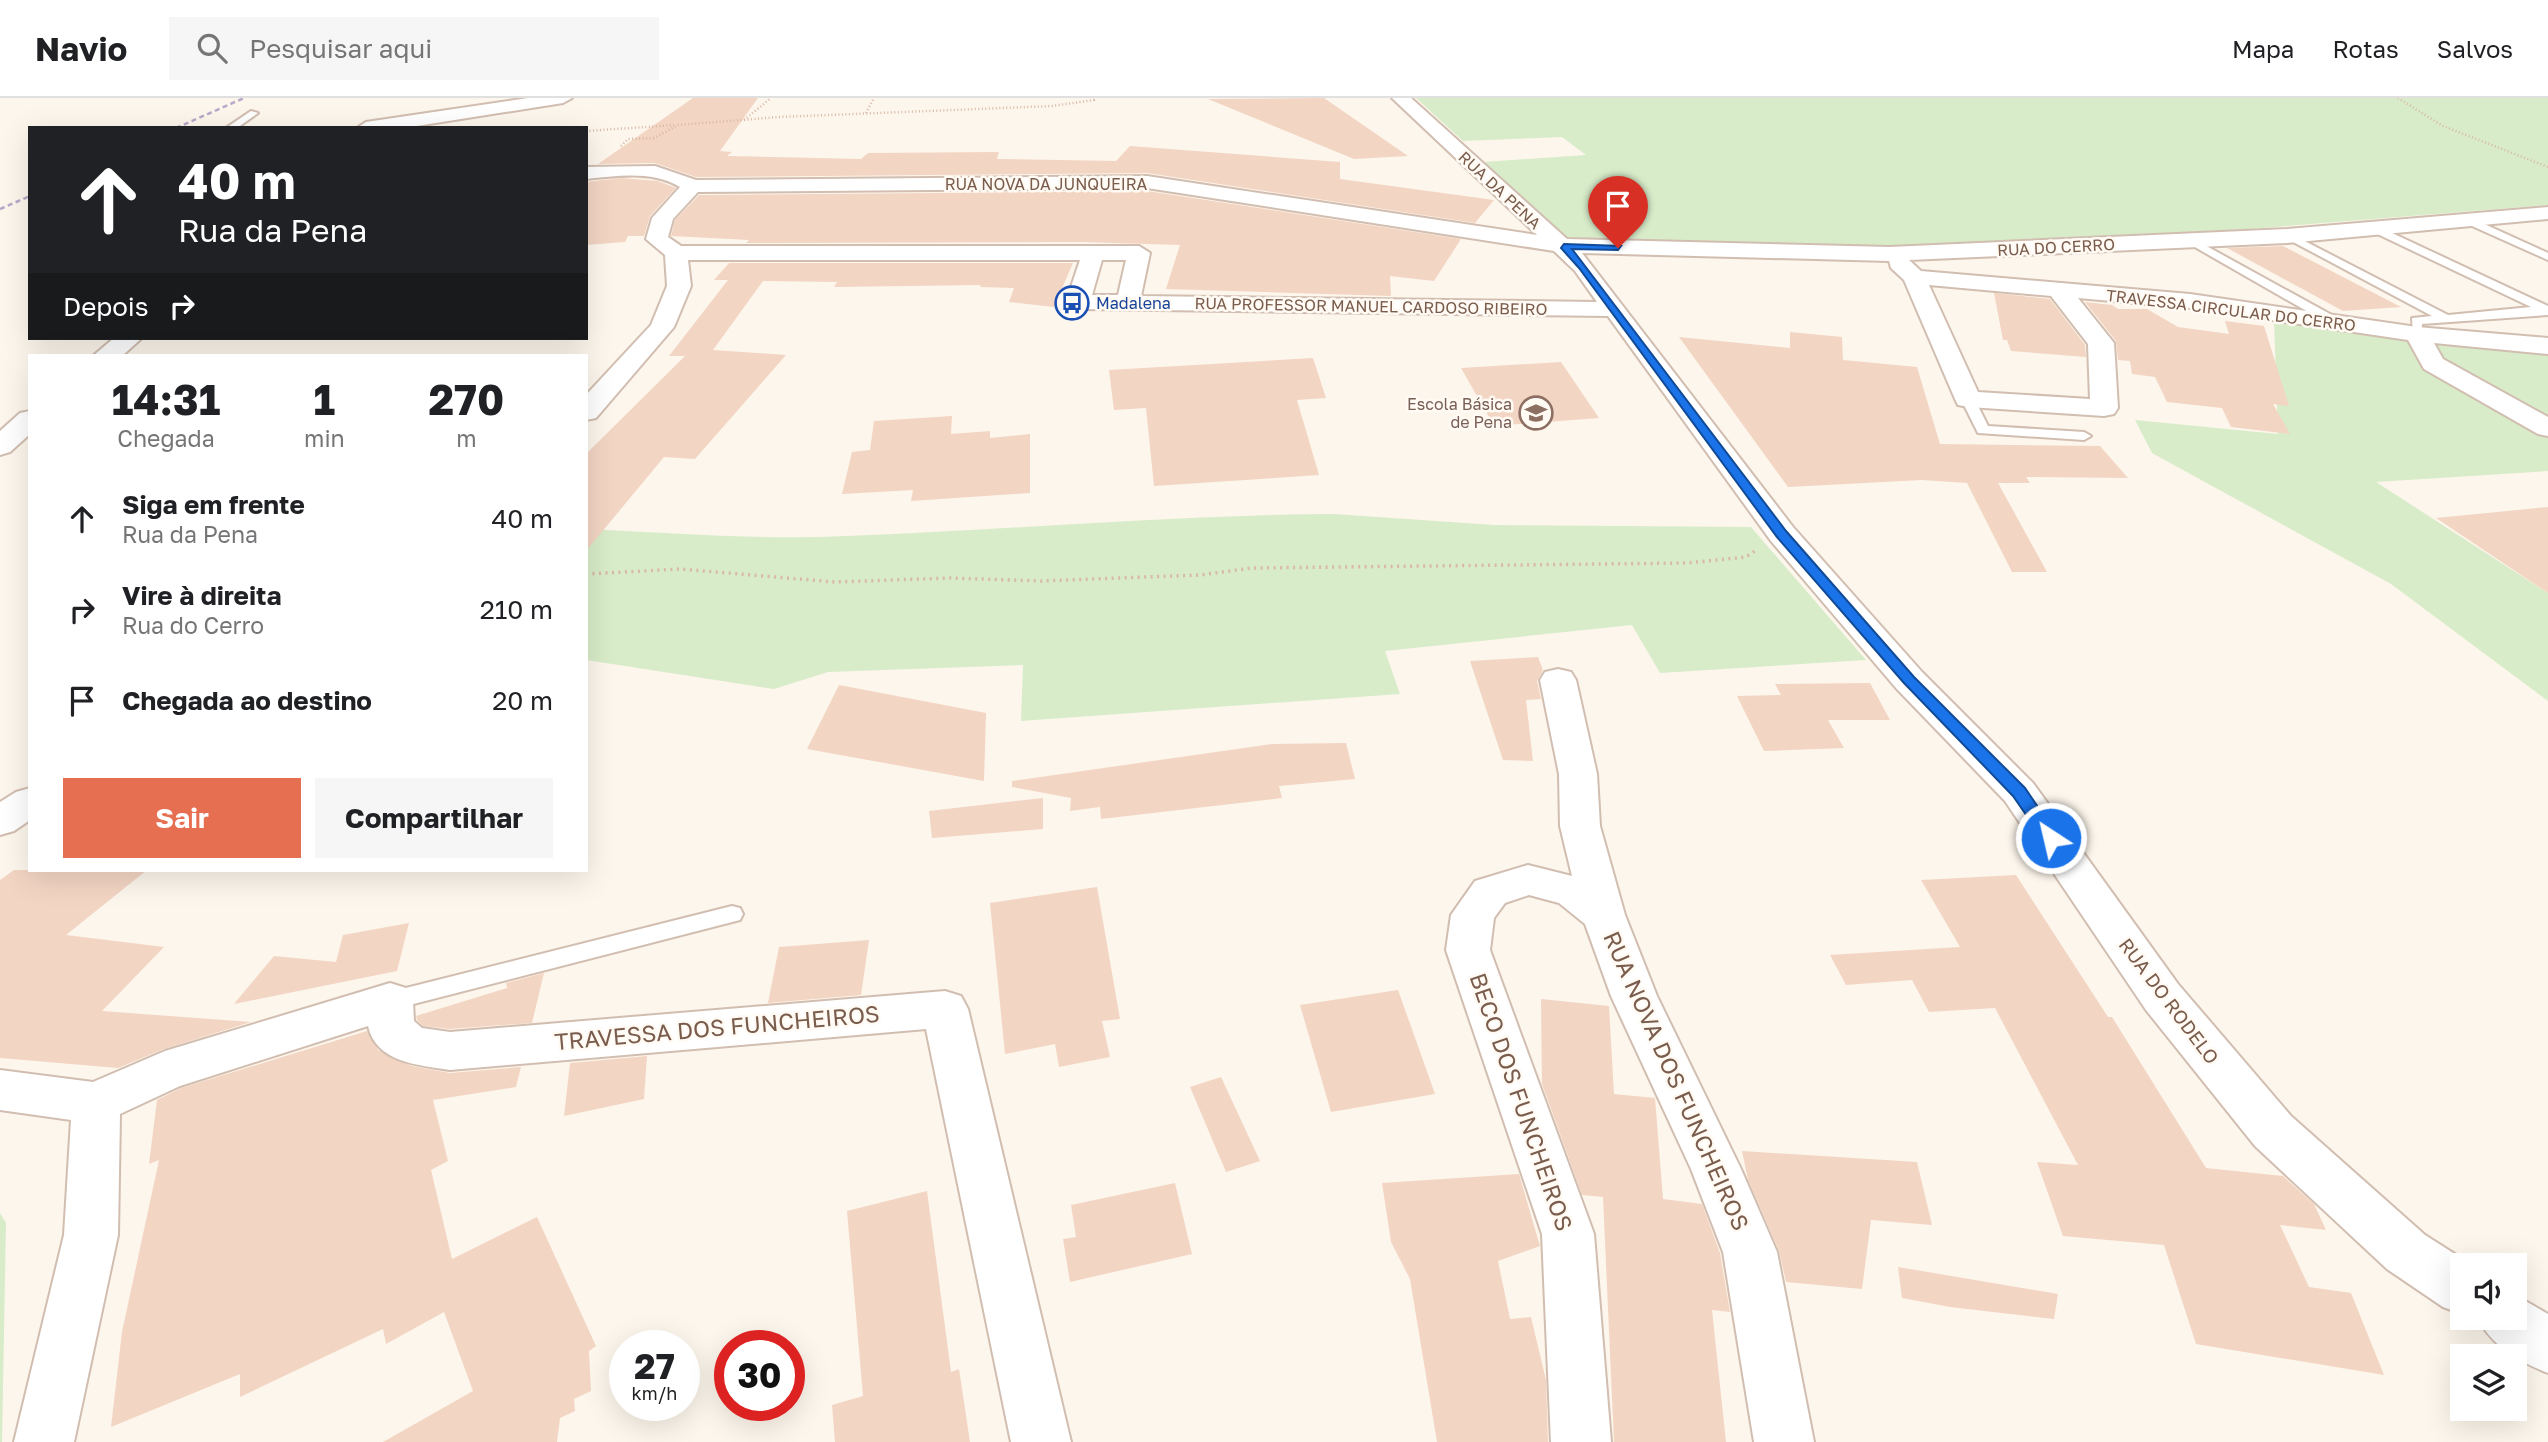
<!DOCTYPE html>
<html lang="pt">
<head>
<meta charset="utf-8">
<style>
  :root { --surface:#fff; --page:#f6f6f6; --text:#202124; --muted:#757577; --line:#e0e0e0; --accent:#e76f51 }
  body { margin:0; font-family:"Golos Text",sans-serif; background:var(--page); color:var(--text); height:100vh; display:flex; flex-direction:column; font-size:26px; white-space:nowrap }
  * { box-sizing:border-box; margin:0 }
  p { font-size:23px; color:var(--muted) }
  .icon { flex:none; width:38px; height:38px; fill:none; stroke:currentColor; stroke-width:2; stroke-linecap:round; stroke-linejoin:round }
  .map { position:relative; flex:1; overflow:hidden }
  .details { position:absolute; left:28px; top:256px; width:560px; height:518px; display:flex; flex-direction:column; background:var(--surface); border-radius:0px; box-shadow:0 7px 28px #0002 }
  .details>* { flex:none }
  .hud { position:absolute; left:28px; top:28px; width:560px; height:214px; border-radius:0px; box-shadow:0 7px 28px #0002; background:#202124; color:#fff; overflow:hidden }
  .buttons { position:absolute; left:2450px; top:1155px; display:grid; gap:14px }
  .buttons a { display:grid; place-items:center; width:77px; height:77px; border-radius:0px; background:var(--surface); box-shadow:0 7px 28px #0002; font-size:35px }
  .speed { position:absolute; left:609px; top:1232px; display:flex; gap:14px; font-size:35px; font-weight:700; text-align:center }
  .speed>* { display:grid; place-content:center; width:91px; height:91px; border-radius:50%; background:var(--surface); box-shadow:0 7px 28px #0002; line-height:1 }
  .speed small { font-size:18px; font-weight:400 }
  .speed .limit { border:10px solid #d22; background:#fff; color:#111 }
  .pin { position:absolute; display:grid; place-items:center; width:60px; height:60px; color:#fff; margin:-72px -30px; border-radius:50% 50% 50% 0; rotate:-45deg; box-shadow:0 0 7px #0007 }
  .pin .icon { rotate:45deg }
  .me { position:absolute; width:77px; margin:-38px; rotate:325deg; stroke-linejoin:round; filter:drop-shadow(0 0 5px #0008) }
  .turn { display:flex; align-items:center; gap:24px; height:147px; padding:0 35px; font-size:32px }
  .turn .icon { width:91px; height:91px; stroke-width:2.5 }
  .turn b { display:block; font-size:49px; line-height:60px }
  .then { display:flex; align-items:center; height:66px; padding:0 35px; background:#0003; gap:14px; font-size:26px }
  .eta { display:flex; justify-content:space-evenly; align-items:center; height:119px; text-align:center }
  .eta b { font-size:42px; font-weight:700; line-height:49px }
  .cta { display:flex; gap:14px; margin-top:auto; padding:14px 35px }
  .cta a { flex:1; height:80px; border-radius:0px; background:var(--accent); color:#fff; font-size:28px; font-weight:700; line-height:80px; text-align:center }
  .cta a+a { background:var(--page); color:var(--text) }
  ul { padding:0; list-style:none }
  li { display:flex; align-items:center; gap:21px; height:91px; padding:0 35px }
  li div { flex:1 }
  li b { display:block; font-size:26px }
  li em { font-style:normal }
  header { display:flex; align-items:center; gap:42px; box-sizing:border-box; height:98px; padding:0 35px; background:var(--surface); border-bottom:2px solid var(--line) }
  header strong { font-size:33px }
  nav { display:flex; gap:38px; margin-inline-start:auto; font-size:24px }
  .search { width:490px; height:63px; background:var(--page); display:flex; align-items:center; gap:18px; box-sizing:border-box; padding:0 24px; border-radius:0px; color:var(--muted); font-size:26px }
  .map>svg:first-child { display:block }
</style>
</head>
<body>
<header>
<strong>Navio</strong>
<div class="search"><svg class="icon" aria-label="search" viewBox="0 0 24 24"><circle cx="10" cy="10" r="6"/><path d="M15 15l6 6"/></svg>Pesquisar aqui</div>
<nav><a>Mapa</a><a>Rotas</a><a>Salvos</a></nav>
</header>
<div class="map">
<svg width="2548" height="1344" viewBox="0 0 2548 1344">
  <rect width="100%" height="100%" fill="#fdf6ec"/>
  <g fill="#d8ecc9">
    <path d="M1416,0H2548V107L2250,131L1896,149L1569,142L1483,64L1586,57L1562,39L1463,43Z"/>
    <path d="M2269,210L2465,236L2548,242V373L2376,384L2548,495V603L2391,486L2152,355L2135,322L2278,336L2274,224Z"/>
    <path d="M1334,416L1494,427L1751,429L1866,562L1660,575L1632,527L1385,553L1400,596L1021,623L1023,567L828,574L774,591L586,562V431C673,435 760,442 846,438C1009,432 1171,417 1334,416Z"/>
    <path d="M0,1115L6,1125L2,1344H0Z"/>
  </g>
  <g fill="#f3d5c3">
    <path d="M693,0H758L720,53L732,54L727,58L861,61L868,55L999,54L997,61L1116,63L1130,48L1340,64V81L1494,102L1475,125L1147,75L696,79L655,65L598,66Z"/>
    <path d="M1324,0L1408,58L1354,61L1208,1Z"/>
    <path d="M622,80L658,83L676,90L650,118L644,138H628L625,144L586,147V84Z"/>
    <path d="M1147,93L1461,141L1434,183L1390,178L1391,198L1166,191L1180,147L1082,144L746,145L749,142L671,138L675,122L699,97Z"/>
    <path d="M2283,148L2401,209L2343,213L2227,150Z"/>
    <path d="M729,165H1073L1054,209L1009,204L1014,190L980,189L981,187L834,189L837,184L763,183L713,252L786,257L695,361L664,359L586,453V356L685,258H669L728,182H714Z"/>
    <path d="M1994,195L2050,201L2085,247L2086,259L2011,253L2007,242H2003Z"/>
    <path d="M2085,204L2112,207L2118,211H2147L2178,229L2229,236L2225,223L2264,228L2289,308L2273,306L2290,336L2231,329L2222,310L2167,304L2155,279L2132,276L2130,263L2118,262L2116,243Z"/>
    <path d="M1790,234L1842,239L1843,262L1917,269L1940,346L2100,348L2128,380L2026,379L2030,385H1998L2047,474H2012L1967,385L1922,382L1788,389L1679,239L1790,250Z"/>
    <path d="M1313,260L1326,300L1297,302L1319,377L1154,388L1146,310L1114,312L1109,272Z"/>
    <path d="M1561,264L1599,320L1494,328L1461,270Z"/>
    <path d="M952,318L951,336L990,333V340L1030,336V395L911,403L913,392L842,396L852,354L870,352L874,323Z"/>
    <path d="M2548,409V495L2436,420Z"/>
    <path d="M1538,559L1543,572L1537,583L1541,601L1526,602L1533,663L1503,662L1470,563Z"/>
    <path d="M1870,585L1890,622H1828L1844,650L1764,653L1737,598L1781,597L1775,586Z"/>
    <path d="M839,587L986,615L984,683L807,651Z"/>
    <path d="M1346,645L1355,681L1279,688L1282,700L1101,721L1100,709L1070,713L1071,700L1012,689V683L1272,646Z"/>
    <path d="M1043,700V731L932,740L929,713Z"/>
    <path d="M14,772H147L66,837L164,849L102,913L251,924L164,951L118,970L0,960V782Z"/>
    <path d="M2016,777L2108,919H2112L2206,1070L2283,1078L2314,1106L2326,1132L2280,1127L2309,1189L2351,1195L2384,1277L2196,1246L2164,1147L2063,1138L2037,1064L2078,1067L1995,910L1929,914L1912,882L1846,887L1830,857L1960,849L1921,782Z"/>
    <path d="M1097,789L1120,921L1102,923L1110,959L1059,969L1055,946L1005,956L990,805Z"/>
    <path d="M409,825L397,873L234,906L274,858L336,864L343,837Z"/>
    <path d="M869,842L861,897L768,905L779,849Z"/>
    <path d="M544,875L532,925L450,931L423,928L417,922L416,918L507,890L506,885Z"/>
    <path d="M1398,892L1435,996L1331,1014L1300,907Z"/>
    <path d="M1541,901L1609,908L1614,996L1655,1000L1663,1101L1702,1106L1720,1155L1730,1214L1712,1212L1726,1344H1614L1603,1099L1582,1097L1542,986Z"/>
    <path d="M367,933L378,952L412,968L450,975L521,969L516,989L433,1002L448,1063L431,1072L452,1161L537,1119L596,1248L589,1253L591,1293L574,1301L575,1313L560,1320L557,1344H383L473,1293L444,1214L386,1246L383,1231L240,1299V1276L111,1329L122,1234L159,1062L149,1066L157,1002L181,990Z"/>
    <path d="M647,958L644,1001L564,1018L570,965Z"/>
    <path d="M1221,979L1260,1063L1226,1074L1190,989Z"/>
    <path d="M1742,1053L1917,1064L1932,1127L1871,1122L1862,1191L1786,1184L1779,1153L1748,1082Z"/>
    <path d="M1519,1076L1540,1148L1498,1163L1510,1221L1531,1219L1546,1282L1548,1344H1437L1410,1181L1391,1144L1382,1085Z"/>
    <path d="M1175,1085L1192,1156L1070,1184L1063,1141L1076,1139L1071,1107Z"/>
    <path d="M927,1093L951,1274L959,1271L970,1344H835L832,1307L863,1298L847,1113Z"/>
    <path d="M1898,1169L2058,1196L2054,1221L1950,1209L1902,1200Z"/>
  </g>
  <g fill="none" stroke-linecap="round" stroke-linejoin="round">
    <defs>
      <g id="lane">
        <path d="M251,13L258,15L237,30H226Z"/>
        <path d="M2463,120H2471L2548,155V162L2463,124Z"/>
        <path d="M2369,128H2377L2548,208V217L2422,226L2421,239H2413L2412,220L2432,218L2282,138L2291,136L2448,217L2531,209L2369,132Z"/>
        <path d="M2190,139L2339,221L2341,224L2331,227L2186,144L2185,142Z"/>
        <path d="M1963,298H1973L1988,328L2084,334L2091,338L2084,342L1978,335L1961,301Z"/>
        <path d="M732,808L740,810L743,816L740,822L390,912L382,909L379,903L382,897L390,894Z"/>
      </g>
      <g id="street">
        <path d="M528,0H572L563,5L404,30H357L366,24Z"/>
        <path d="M1392,0H1411L1567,141L1890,149L2287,131L2548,109V121L2287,145L1909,162L1921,173L2190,196L2417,229L2548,240V256L2434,245L2443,261L2548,319V338L2538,336L2424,271L2408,242L2190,210L2078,200L2114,245L2118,310L2114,316L2104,318L1968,309L1958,307L1955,301L1904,182L1891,170L1889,163L1582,155L1793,429L1922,574L2033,685L2178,886L2291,1018L2425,1137L2472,1167H2462V1216L2443,1209L2387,1171L2255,1048L2146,912L2005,703L1896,590L1771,443L1608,218L1078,211L1070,209L1066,204L1080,162H688L691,188L674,229L596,320L586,322V297L651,227L667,188L665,157L646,141L652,120L680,89C653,72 616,78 586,81V69L655,68L696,82L1147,78L1537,137ZM1147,90L1554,153L1575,173L1597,204L1141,198L1150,155L1139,148H681L668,139L673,121L698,94ZM1102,162H1126L1118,197H1092ZM1929,187L2051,198L2088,246L2090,301L1978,294Z"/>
        <path d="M114,240H142L123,257H94Z"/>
        <path d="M30,313V336L10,354L0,357V333L20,315Z"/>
        <path d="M1558,571L1571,574L1576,582L1597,676L1600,728L1625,817L1657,898L1741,1071L1777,1154L1814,1344H1754L1723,1154L1691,1071L1611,898L1585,826L1559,805L1529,797L1505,805L1494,820L1490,852L1594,1136L1611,1344H1551L1542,1136L1446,852L1451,817L1475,783L1528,767L1572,778L1560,728L1559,676L1540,582L1545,574Z"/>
        <path d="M30,690V722L14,733L0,737V704L16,694Z"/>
        <path d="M390,885L406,890L413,903L414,923L422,930L450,934L945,893L961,898L968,911L1071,1344H1011L926,931L450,972C419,967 376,965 368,928L180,988L120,1016L118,1137L74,1344H14L64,1137L71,1022L0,1012V972L93,984L165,953Z"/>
        <path d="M2515,1197L2548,1216V1275C2520,1264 2491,1248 2478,1220H2515Z"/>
      </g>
    </defs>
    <use href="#lane" stroke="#d1beb0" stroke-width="4"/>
    <use href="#street" stroke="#d1beb0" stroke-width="4"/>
    <g stroke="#d9b8a5" stroke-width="2.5" stroke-dasharray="1 2.5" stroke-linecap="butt">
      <path d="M2398,0L2443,28L2548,69"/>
      <path d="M866,15L874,0"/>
      <path d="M744,22L771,0"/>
      <path d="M586,33L674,27"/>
      <path d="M621,48L628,41L654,40L678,27L779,19L1052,8L1094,2L1092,0"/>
    </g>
    <path stroke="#d9b8a5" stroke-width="3.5" stroke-dasharray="2 4.5" stroke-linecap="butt" d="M586,476L680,471L835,484L950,480L1041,483L1200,477L1252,470L1687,465L1746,459L1755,453"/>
    <use href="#lane" fill="#fff" fill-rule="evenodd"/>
    <use href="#street" fill="#fff" fill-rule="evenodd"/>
    <g stroke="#b9a8c9" stroke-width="2.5" stroke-dasharray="5 3.5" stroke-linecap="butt">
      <path d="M176,30L244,0"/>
      <path d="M0,111L30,98"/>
    </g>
  </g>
  <path fill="#1a73e8" stroke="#114b97" stroke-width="2" d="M1564,146L1621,148L1618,152L1572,151L1786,433L1914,579L2025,690L2059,740L2057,744H2045L2013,698L1904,585L1777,439L1579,170L1561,150Z"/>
  <defs>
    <symbol id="bus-ring" viewBox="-11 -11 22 22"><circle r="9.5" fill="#fffaf3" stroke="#1a4fb4" stroke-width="1.5"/><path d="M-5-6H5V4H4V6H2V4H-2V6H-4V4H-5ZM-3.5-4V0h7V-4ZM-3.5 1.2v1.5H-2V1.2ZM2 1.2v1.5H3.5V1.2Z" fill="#1a4fb4"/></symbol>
    <symbol id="school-ring" viewBox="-11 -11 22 22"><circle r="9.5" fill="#fffaf3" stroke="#8d6e63" stroke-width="1.5"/><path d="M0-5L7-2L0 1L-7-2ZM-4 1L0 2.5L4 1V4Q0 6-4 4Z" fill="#8d6e63"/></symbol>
  </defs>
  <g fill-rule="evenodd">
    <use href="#bus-ring" x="1053" y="186" width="38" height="38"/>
    <use href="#school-ring" x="1517" y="296" width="38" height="38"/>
  </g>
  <g text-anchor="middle" stroke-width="5" stroke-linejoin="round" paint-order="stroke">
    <g font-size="16" fill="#7a5c4d" stroke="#fffaf3">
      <text x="1046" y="92">RUA NOVA DA JUNQUEIRA</text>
      <text transform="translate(1500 92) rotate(43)" y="6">RUA DA PENA</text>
      <text transform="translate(2056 149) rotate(-3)" y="6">RUA DO CERRO</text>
      <text transform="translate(1371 208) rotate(1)" y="6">RUA PROFESSOR MANUEL CARDOSO RIBEIRO</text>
      <text transform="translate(2231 212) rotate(7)" y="6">TRAVESSA CIRCULAR DO CERRO</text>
    </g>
    <g font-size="16" fill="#164399" stroke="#fffaf3" text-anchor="start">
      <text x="1096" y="211">Madalena</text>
    </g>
    <g font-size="16" fill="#785e54" stroke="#fffaf3" text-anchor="end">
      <text x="1512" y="312">Escola Básica<tspan x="1512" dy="18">de Pena</tspan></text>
    </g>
    <g font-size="19" fill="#7a5c4d" stroke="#fffaf3">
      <text transform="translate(2169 903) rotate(53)" y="7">RUA DO RODELO</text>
    </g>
    <g font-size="23" fill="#7a5c4d" stroke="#fffaf3">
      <text transform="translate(717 930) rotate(-5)" y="8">TRAVESSA DOS FUNCHEIROS</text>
      <text transform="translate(1676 983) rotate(66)" y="8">RUA NOVA DOS FUNCHEIROS</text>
      <text transform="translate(1521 1004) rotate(71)" y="8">BECO DOS FUNCHEIROS</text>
    </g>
  </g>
</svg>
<div class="buttons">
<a><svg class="icon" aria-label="sound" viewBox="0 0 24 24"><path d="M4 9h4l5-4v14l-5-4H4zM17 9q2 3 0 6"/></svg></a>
<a><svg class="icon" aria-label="layers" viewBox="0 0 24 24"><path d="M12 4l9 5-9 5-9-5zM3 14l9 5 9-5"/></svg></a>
</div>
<div class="speed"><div>27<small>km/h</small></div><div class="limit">30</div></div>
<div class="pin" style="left:1618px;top:150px;background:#d93025"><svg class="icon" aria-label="arrive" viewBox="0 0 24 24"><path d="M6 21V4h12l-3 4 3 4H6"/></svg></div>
<svg class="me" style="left:2051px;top:740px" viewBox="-20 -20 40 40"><circle r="17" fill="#1a73e8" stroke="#fff" stroke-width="3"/><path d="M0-11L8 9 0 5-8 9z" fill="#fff"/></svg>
<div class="hud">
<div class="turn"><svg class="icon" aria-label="ahead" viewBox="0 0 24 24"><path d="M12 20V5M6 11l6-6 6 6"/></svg><div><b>40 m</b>Rua da Pena</div></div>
<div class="then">Depois<svg class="icon" aria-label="right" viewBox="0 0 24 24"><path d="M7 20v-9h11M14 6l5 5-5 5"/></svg></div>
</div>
<section class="details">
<div class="eta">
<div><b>14:31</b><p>Chegada</p></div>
<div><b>1</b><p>min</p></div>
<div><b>270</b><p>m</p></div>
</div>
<ul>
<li><svg class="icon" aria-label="ahead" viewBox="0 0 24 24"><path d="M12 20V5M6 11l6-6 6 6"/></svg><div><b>Siga em frente</b><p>Rua da Pena</p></div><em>40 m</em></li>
<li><svg class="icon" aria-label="right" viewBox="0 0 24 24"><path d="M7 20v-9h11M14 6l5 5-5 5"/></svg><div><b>Vire à direita</b><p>Rua do Cerro</p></div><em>210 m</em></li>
<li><svg class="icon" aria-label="arrive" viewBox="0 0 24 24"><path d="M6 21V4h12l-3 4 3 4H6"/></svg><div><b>Chegada ao destino</b></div><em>20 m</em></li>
</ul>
<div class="cta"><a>Sair</a><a>Compartilhar</a></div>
</section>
</div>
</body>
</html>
